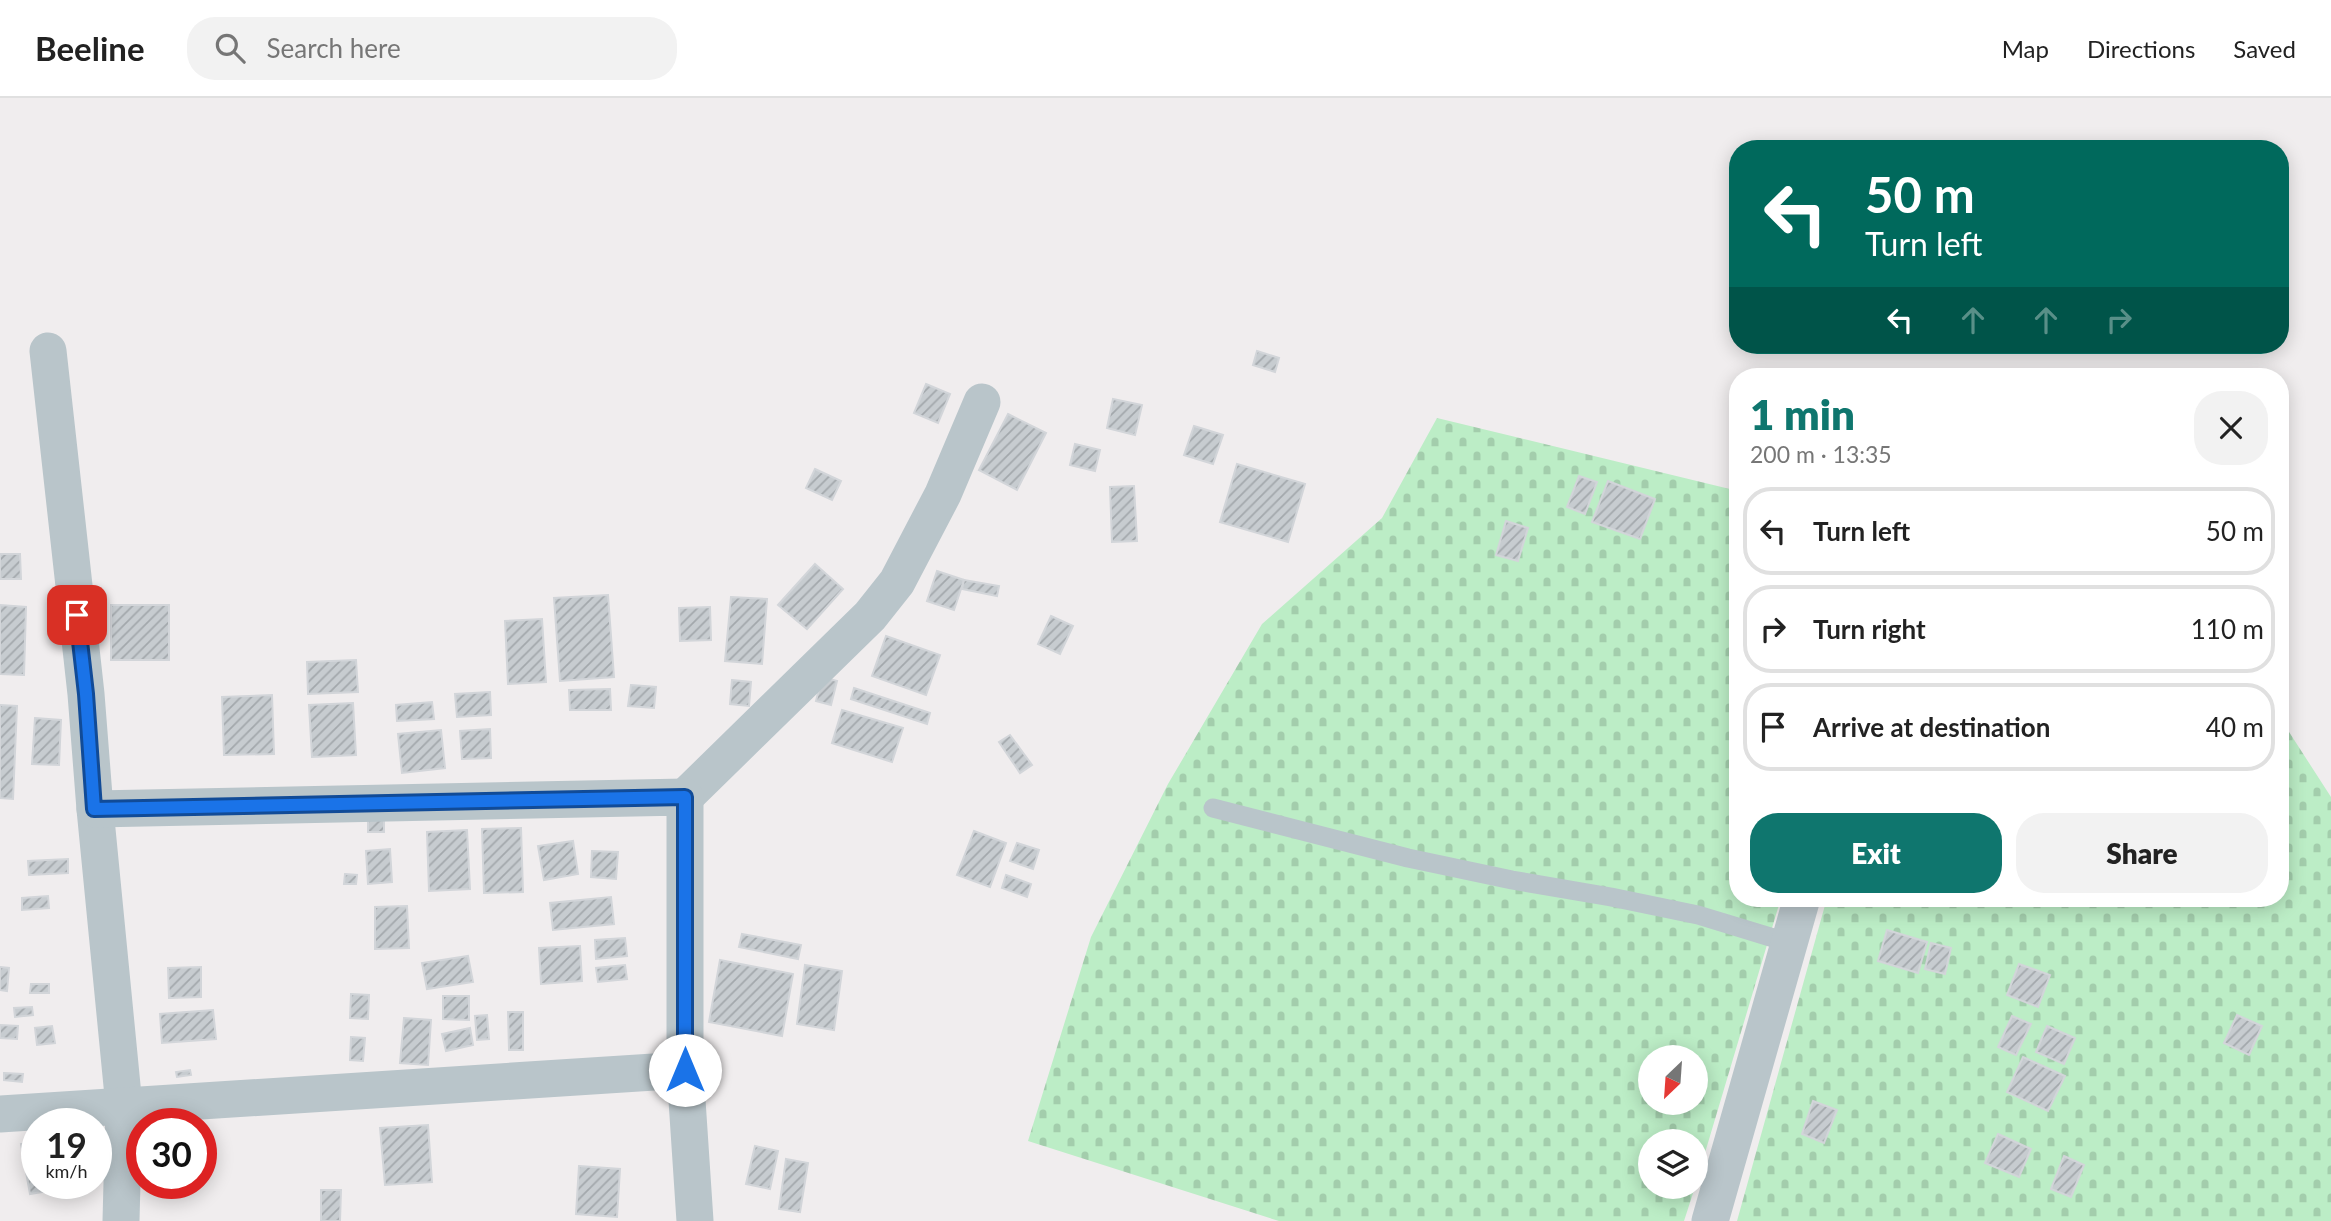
<!DOCTYPE html>
<html lang="en">
<head>
<meta charset="utf-8">
<style>
  :root { --surface:#fff; --page:#f2f2f2; --text:#222; --muted:#767676; --line:#e0e0e0; --accent:#0f766e }
  body { margin:0; font-family:Lato,sans-serif; background:var(--page); color:var(--text); height:100vh; display:flex; flex-direction:column; font-size:26px; white-space:nowrap }
  * { box-sizing:border-box; margin:0 }
  p { font-size:23px; color:var(--muted) }
  .icon { flex:none; width:38px; height:38px; fill:none; stroke:currentColor; stroke-width:2; stroke-linecap:round; stroke-linejoin:round }
  .map { position:relative; flex:1; overflow:hidden }
  .panel { position:absolute; left:1729px; top:270px; width:560px; height:539px; display:flex; flex-direction:column; background:var(--surface); border-radius:28px; box-shadow:0 4px 18px #0003 }
  .panel>* { flex:none }
  .hud { position:absolute; left:1729px; top:42px; width:560px; height:214px; border-radius:28px; box-shadow:0 4px 18px #0003; background:#00695c; color:#fff; overflow:hidden }
  .needle { width:46px; rotate:205deg }
  .controls { position:absolute; left:1638px; top:947px; display:grid; gap:14px }
  .controls a { display:grid; place-items:center; width:70px; height:70px; border-radius:50%; background:var(--surface); box-shadow:0 4px 18px #0003; font-size:35px }
  .speed { position:absolute; left:21px; top:1010px; display:flex; gap:14px; font-size:35px; font-weight:700; text-align:center }
  .speed>* { display:grid; place-content:center; width:91px; height:91px; border-radius:50%; background:var(--surface); box-shadow:0 4px 18px #0003; line-height:1 }
  .speed small { font-size:18px; font-weight:400 }
  .speed .limit { border:10px solid #d22; background:#fff; color:#111 }
  .pin { position:absolute; display:grid; place-items:center; width:60px; height:60px; color:#fff; margin:-30px; border-radius:14px; box-shadow:0 4px 10px #0006 }
  .me { position:absolute; width:77px; margin:-38px; rotate:0deg; stroke-linejoin:round; filter:drop-shadow(0 0 5px #0008) }
  .turn { display:flex; align-items:center; gap:24px; height:147px; padding:0 21px; font-size:32px }
  .turn .icon { width:91px; height:91px; stroke-width:2.5 }
  .turn b { display:block; font-size:49px; line-height:60px }
  .lanes { display:flex; align-items:center; height:66px; padding:0 21px; background:#0003; justify-content:center; gap:35px; direction:ltr }
  .lanes .off { opacity:.35 }
  .round { display:grid; place-items:center; flex:none; width:74px; height:74px; border-radius:28px; background:var(--page) }
  .headline { display:flex; align-items:center; justify-content:space-between; height:119px; padding:0 21px }
  h1 { font-size:42px; font-weight:800; line-height:52px; color:var(--accent) }
  .button { display:flex; gap:14px; margin-top:auto; padding:14px 21px }
  .button a { flex:1; height:80px; border-radius:28px; background:var(--accent); color:#fff; font-size:28px; font-weight:800; line-height:80px; text-align:center }
  .button a+a { background:var(--page); color:var(--text) }
  ul { padding:0; list-style:none }
  li { display:flex; align-items:center; gap:21px; height:88px; margin:0 14px 10px; padding:0 7px; border:4px solid var(--line); border-radius:28px }
  li div { flex:1 }
  li b { display:block; font-size:26px }
  li em { font-style:normal }
  header { display:flex; align-items:center; gap:42px; box-sizing:border-box; height:98px; padding:0 35px; background:var(--surface); border-bottom:2px solid var(--line) }
  header strong { font-size:33px }
  nav { display:flex; gap:38px; margin-inline-start:auto; font-size:24px }
  .search { width:490px; height:63px; background:var(--page); display:flex; align-items:center; gap:18px; box-sizing:border-box; padding:0 24px; border-radius:28px; color:var(--muted); font-size:26px }
  .map>svg:first-child { display:block }
</style>
</head>
<body>
<header>
<strong>Beeline</strong>
<div class="search"><svg class="icon" aria-label="search" viewBox="0 0 24 24"><circle cx="10" cy="10" r="6"/><path d="M15 15l6 6"/></svg>Search here</div>
<nav><a>Map</a><a>Directions</a><a>Saved</a></nav>
</header>
<div class="map">
<svg width="2331" height="1123" viewBox="0 0 2331 1123">
  <defs>
    <pattern id="cemetery-stones" width="16" height="16" patternUnits="userSpaceOnUse" patternTransform="scale(1.75)"><rect width="16" height="16" fill="#bcedc6"/><path d="M2 7V4a2 2 0 0 1 4 0v3zM10 15v-3a2 2 0 0 1 4 0v3z" fill="#a3cdac"/></pattern>
    <pattern id="building-hatch" width="6" height="6" patternUnits="userSpaceOnUse" patternTransform="scale(1.75)"><rect width="6" height="6" fill="#c7ccd0"/><path d="M-1 1l2-2M0 6l6-6M5 7l2-2" fill="none" stroke="#a3a8ac"/></pattern>
  </defs>
  <rect width="100%" height="100%" fill="#f0edee"/>
  <g fill="url(#cemetery-stones)" fill-rule="evenodd">
    <path d="M1437,320L1738,393V800H1781L1696,1085V1043H1650V1088L1695,1089L1684,1123H1279L1028,1043L1091,839L1168,686L1262,526L1382,420ZM1650,959H1696V1004H1650Z"/>
    <path d="M2280,620L2331,699V1123H1737L1827,800H2280Z"/>
  </g>
  <g fill="url(#building-hatch)" stroke="#d2d5d9" stroke-width="2">
    <path d="M1257,253L1279,260L1275,274L1253,267Z"/>
    <path d="M926,286L950,296L938,325L914,315Z"/>
    <path d="M1113,301L1142,307L1135,337L1107,330Z"/>
    <path d="M1008,316L1046,335L1017,392L979,372Z"/>
    <path d="M1194,328L1223,337L1213,366L1184,357Z"/>
    <path d="M1075,346L1100,352L1095,373L1070,367Z"/>
    <path d="M1237,366L1305,386L1288,444L1220,424Z"/>
    <path d="M815,371L841,383L832,402L806,390Z"/>
    <path d="M1579,378L1597,384L1585,416L1567,409Z"/>
    <path d="M1608,383L1655,401L1640,441L1592,424Z"/>
    <path d="M1134,388L1137,443L1112,444L1110,389Z"/>
    <path d="M1506,423L1528,430L1518,463L1496,457Z"/>
    <path d="M0,456H20L21,481H0Z"/>
    <path d="M815,466L843,491L807,531L778,507Z"/>
    <path d="M937,473L964,482L954,512L927,503Z"/>
    <path d="M964,482L999,488L997,498L962,491Z"/>
    <path d="M608,497L614,579L560,583L554,500Z"/>
    <path d="M731,499L767,501L762,566L725,563Z"/>
    <path d="M0,507L26,509L24,577L0,576Z"/>
    <rect x="111" y="507" width="58" height="55"/>
    <path d="M710,509L711,542L680,543L679,510Z"/>
    <path d="M1051,518L1073,528L1060,556L1038,546Z"/>
    <path d="M542,521L546,584L508,586L505,523Z"/>
    <path d="M886,538L940,557L926,597L872,578Z"/>
    <path d="M356,562L358,594L308,596L307,564Z"/>
    <path d="M822,579L837,583L831,607L816,603Z"/>
    <path d="M732,582L751,584L749,608L730,606Z"/>
    <path d="M631,587L656,589L654,610L628,608Z"/>
    <path d="M854,590L930,615L927,626L851,601Z"/>
    <path d="M610,591L611,612H570L569,592Z"/>
    <path d="M490,594L491,617L457,619L455,596Z"/>
    <path d="M272,597L274,656L224,657L222,599Z"/>
    <path d="M432,604L434,621L397,623L396,607Z"/>
    <path d="M353,605L356,657L312,659L309,607Z"/>
    <path d="M0,607L17,608L13,701L0,700Z"/>
    <path d="M842,612L903,630L892,664L832,645Z"/>
    <path d="M35,620L61,622L59,667L32,666Z"/>
    <path d="M490,631L491,660L462,661L460,633Z"/>
    <path d="M441,632L445,670L402,675L398,636Z"/>
    <path d="M1010,637L1032,667L1020,675L999,644Z"/>
    <path d="M368,721L384,722V734H368Z"/>
    <path d="M521,730L523,794L484,795L482,731Z"/>
    <path d="M467,732L470,791L429,793L427,734Z"/>
    <path d="M974,733L1006,745L990,789L957,777Z"/>
    <path d="M573,743L578,776L544,782L538,748Z"/>
    <path d="M1017,745L1039,752L1033,771L1010,763Z"/>
    <path d="M390,751L392,784L368,786L366,753Z"/>
    <path d="M592,753L618,754L616,781L591,779Z"/>
    <path d="M68,761V775L29,777L28,763Z"/>
    <path d="M345,776L357,777L356,786H344Z"/>
    <path d="M1006,777L1031,786L1027,799L1002,790Z"/>
    <path d="M48,798L49,810L22,812V800Z"/>
    <path d="M611,799L614,826L553,832L550,805Z"/>
    <path d="M407,808L409,850L375,851V809Z"/>
    <path d="M1887,832L1927,844L1918,875L1878,863Z"/>
    <path d="M742,836L801,847L798,861L739,849Z"/>
    <path d="M625,840L627,858L596,861L595,842Z"/>
    <path d="M1931,845L1951,850L1945,876L1925,871Z"/>
    <path d="M580,848L582,883L541,886L539,850Z"/>
    <path d="M468,858L473,884L427,891L422,865Z"/>
    <path d="M720,862L793,876L782,938L709,924Z"/>
    <path d="M2019,866L2050,877L2038,909L2007,897Z"/>
    <path d="M625,867L627,881L598,884L596,870Z"/>
    <path d="M805,867L842,873L834,932L797,926Z"/>
    <path d="M0,869L9,870L7,893L0,892Z"/>
    <path d="M201,869V899L169,900L168,870Z"/>
    <path d="M31,886H49V895H30Z"/>
    <path d="M351,896L369,897L368,921L350,920Z"/>
    <path d="M443,898H469V922L443,921Z"/>
    <path d="M32,909L33,917L15,919L14,910Z"/>
    <path d="M213,912L216,941L162,945L160,916Z"/>
    <path d="M508,914H523V952H509Z"/>
    <path d="M487,917L489,941L477,942L475,918Z"/>
    <path d="M2237,917L2262,928L2249,957L2224,945Z"/>
    <path d="M2012,918L2031,926L2016,957L1998,949Z"/>
    <path d="M404,920L431,922L428,967L400,965Z"/>
    <path d="M0,927L18,928L17,941L0,940Z"/>
    <path d="M52,928L55,945L37,947L35,930Z"/>
    <path d="M2047,928L2075,940L2064,966L2036,954Z"/>
    <path d="M470,930L473,947L446,953L442,936Z"/>
    <path d="M351,939L365,940L363,963L350,962Z"/>
    <path d="M2023,959L2065,978L2048,1013L2007,994Z"/>
    <path d="M190,972L191,977L177,979L176,974Z"/>
    <path d="M4,975L23,976L22,984L4,982Z"/>
    <path d="M1813,1003L1837,1012L1824,1045L1802,1036Z"/>
    <path d="M428,1027L432,1084L385,1087L380,1030Z"/>
    <path d="M1998,1036L2031,1051L2019,1079L1985,1065Z"/>
    <path d="M37,1044V1085H95L30,1096L21,1046Z"/>
    <path d="M755,1048L778,1053L770,1091L746,1086Z"/>
    <path d="M2064,1058L2084,1067L2071,1099L2051,1091Z"/>
    <path d="M786,1061L808,1065L800,1114L779,1111Z"/>
    <path d="M579,1068L620,1071L617,1119L576,1116Z"/>
    <path d="M321,1092H341L340,1123H321Z"/>
  </g>
  <g fill="none" stroke-linecap="round" stroke-linejoin="round">
    <path stroke="#b9c5ca" stroke-width="19" d="M1213,710L1408,760L1512,782L1611,799L1698,817L1790,845"/>
    <g stroke="#b9c5ca" stroke-width="37">
      <path d="M48,253L86,596L95,711L124,1008L121,1123"/>
      <path d="M685,699L870,518L897,484L943,396L982,304"/>
      <path d="M95,711L685,699V972L695,1123"/>
      <path d="M0,1016L685,972"/>
      <path d="M1710,1123L1802,800"/>
    </g>
  </g>
  <g fill="none" stroke-linecap="round" stroke-linejoin="round">
    <defs>
      <path id="route" d="M77,517L86,596L94,711L685,699V972"/>
    </defs>
    <use href="#route" stroke="#114b97" stroke-width="18"/>
    <use href="#route" stroke="#1a73e8" stroke-width="12"/>
  </g>
</svg>
<div class="controls">
<a><svg class="needle" viewBox="-14 -14 28 28"><path d="M0-13l5 13h-10z" fill="#e53935"/><path d="M0 13l5-13h-10z" fill="#767676"/></svg></a>
<a><svg class="icon" aria-label="layers" viewBox="0 0 24 24"><path d="M12 4l9 5-9 5-9-5zM3 14l9 5 9-5"/></svg></a>
</div>
<div class="speed"><div>19<small>km/h</small></div><div class="limit">30</div></div>
<div class="pin" style="left:77px;top:517px;background:#d93025"><svg class="icon" aria-label="arrive" viewBox="0 0 24 24"><path d="M6 21V4h12l-3 4 3 4H6"/></svg></div>
<svg class="me" style="left:685px;top:972px" viewBox="-20 -20 40 40"><circle r="19" fill="#fff"/><path d="M0-13L10 11 0 6-10 11z" fill="#1a73e8"/></svg>
<div class="hud">
<div class="turn"><svg class="icon" aria-label="left" viewBox="0 0 24 24"><path d="M17 20v-9H6M10 6l-5 5 5 5"/></svg><div><b>50 m</b>Turn left</div></div>
<div class="lanes"><svg class="icon" aria-label="left" viewBox="0 0 24 24"><path d="M17 20v-9H6M10 6l-5 5 5 5"/></svg><svg class="icon off" aria-label="ahead" viewBox="0 0 24 24"><path d="M12 20V5M6 11l6-6 6 6"/></svg><svg class="icon off" aria-label="ahead" viewBox="0 0 24 24"><path d="M12 20V5M6 11l6-6 6 6"/></svg><svg class="icon off" aria-label="right" viewBox="0 0 24 24"><path d="M7 20v-9h11M14 6l5 5-5 5"/></svg></div>
</div>
<section class="panel">
<div class="headline"><div><h1>1 min</h1><p>200 m · 13:35</p></div><a class="round"><svg class="icon" aria-label="close" viewBox="0 0 24 24"><path d="M6 6l12 12M18 6L6 18"/></svg></a></div>
<ul>
<li><svg class="icon" aria-label="left" viewBox="0 0 24 24"><path d="M17 20v-9H6M10 6l-5 5 5 5"/></svg><div><b>Turn left</b></div><em>50 m</em></li>
<li><svg class="icon" aria-label="right" viewBox="0 0 24 24"><path d="M7 20v-9h11M14 6l5 5-5 5"/></svg><div><b>Turn right</b></div><em>110 m</em></li>
<li><svg class="icon" aria-label="arrive" viewBox="0 0 24 24"><path d="M6 21V4h12l-3 4 3 4H6"/></svg><div><b>Arrive at destination</b></div><em>40 m</em></li>
</ul>
<div class="button"><a>Exit</a><a>Share</a></div>
</section>
</div>
</body>
</html>
